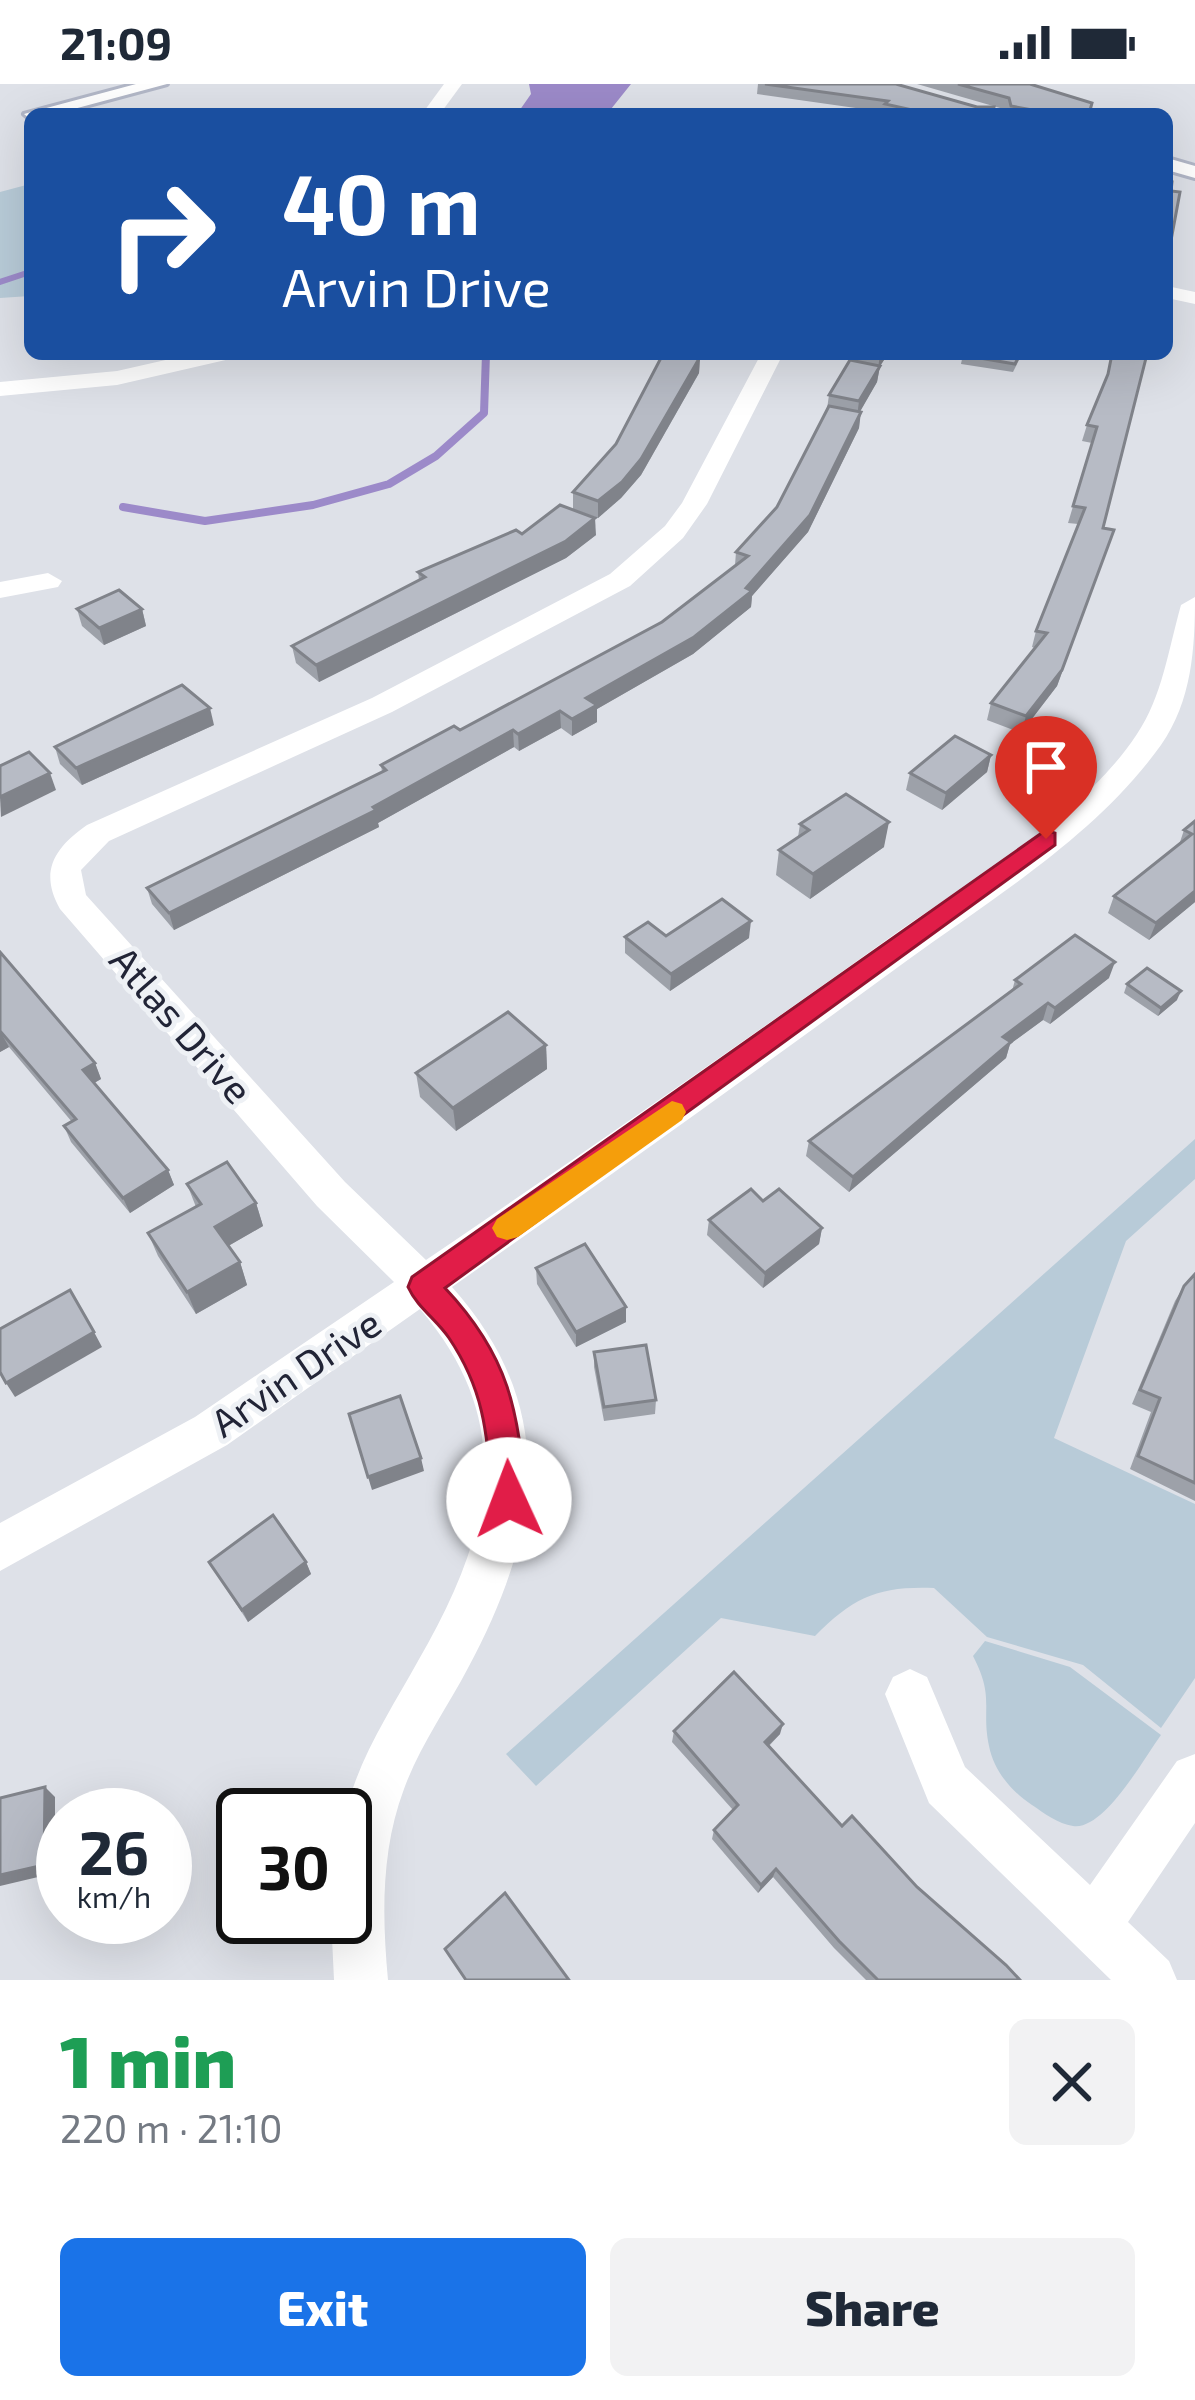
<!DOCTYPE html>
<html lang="en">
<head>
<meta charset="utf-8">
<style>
  :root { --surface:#fff; --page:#f2f2f3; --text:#1f2937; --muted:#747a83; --accent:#1a73e8 }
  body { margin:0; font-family:"Exo 2",sans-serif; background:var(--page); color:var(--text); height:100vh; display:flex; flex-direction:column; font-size:45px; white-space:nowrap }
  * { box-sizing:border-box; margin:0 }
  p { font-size:39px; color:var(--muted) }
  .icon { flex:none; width:66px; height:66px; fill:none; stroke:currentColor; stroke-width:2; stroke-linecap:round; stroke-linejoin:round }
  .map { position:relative; height:1896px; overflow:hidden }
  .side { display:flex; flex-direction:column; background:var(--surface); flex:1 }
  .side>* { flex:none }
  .hud { position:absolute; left:24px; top:24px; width:1149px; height:252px; border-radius:18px; box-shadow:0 12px 48px #0002; background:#1a4fa0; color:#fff; overflow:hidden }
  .speed { position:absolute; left:36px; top:1704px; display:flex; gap:24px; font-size:60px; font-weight:700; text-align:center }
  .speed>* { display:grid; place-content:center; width:156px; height:156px; border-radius:50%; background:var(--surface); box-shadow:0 12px 48px #0002; line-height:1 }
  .speed small { font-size:30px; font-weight:400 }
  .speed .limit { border:6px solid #111; border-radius:18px; background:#fff; color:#111 }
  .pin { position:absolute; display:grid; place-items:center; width:102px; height:102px; color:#fff; margin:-123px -51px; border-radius:50% 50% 50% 0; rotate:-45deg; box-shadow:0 0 12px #0007 }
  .pin .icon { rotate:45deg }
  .me { position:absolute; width:132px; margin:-66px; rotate:358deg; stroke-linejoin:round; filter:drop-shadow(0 0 9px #0008) }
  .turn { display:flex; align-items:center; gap:42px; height:252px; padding:0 60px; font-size:54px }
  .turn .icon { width:156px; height:156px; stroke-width:2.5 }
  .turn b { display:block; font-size:84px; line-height:102px }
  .round { display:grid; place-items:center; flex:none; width:126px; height:126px; border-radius:18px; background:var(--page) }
  .headline { display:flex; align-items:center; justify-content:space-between; height:204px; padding:0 60px }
  h1 { font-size:72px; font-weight:800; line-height:90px; color:#1e9e55 }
  .button { display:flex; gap:24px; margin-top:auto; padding:24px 60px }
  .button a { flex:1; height:138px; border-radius:18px; background:var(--accent); color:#fff; font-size:48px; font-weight:800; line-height:138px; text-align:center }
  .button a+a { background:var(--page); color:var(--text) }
  .status { display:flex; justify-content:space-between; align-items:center; height:84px; padding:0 60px; background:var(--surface); direction:ltr }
  .status svg { height:33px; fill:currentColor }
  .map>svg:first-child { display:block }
</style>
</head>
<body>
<div class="status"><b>21:09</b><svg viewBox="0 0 49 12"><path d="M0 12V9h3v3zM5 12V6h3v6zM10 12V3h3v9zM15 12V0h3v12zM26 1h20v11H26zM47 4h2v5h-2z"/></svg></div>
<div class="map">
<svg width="1195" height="1896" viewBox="0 0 1195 1896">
  <rect width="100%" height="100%" fill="#dee1e8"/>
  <g fill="#b8cbd8">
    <path d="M30,100V212L0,214V108Z"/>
    <path d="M1195,1055V1095L1126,1157L1054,1354L1195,1420V1594L1161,1644L1083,1581L987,1553L934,1504C878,1502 854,1513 815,1552L721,1534L536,1702L506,1670Z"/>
    <path d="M985,1557L1070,1583L1161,1651C1144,1674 1104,1747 1073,1742C1058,1740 1044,1729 1032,1721C1011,1707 994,1687 989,1662C981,1624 995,1614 973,1572Z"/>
  </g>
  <path fill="#9c8ac9" d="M529,0H631L607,30H517L531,10Z"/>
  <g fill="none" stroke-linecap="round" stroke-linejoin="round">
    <path stroke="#9c8ac9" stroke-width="6" d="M0,198L30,188"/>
    <path stroke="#9c8ac9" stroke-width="8" d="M123,423L205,437L313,421L389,400L436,372L484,329L486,270"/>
    <defs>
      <g id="secondary">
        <path d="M136,0H167L55,30H30V35L24,30Z"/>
        <path d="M1167,74L1195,82V94L1167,86Z"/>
      </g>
    </defs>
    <use href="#secondary" stroke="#b2b7c7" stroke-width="6"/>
    <g fill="#fff" fill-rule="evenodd">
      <path d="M444,0H462L440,30H422Z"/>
      <path d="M1167,202L1195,208V220L1167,214Z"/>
      <path d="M192,270H233L230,275L117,301L0,312V298L117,287Z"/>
      <path d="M761,270H783L707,420L683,454L630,502L392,628L109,757L81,786L86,811L345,1098L426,1176C585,1068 742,959 899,847C977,792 1084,731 1137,650C1162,614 1169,563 1181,521L1195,513C1195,564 1192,617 1161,661C1096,752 994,813 905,878C755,988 604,1096 452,1203C561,1325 540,1450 468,1584C447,1624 419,1663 404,1705C381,1766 382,1832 388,1896H334L331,1833H345C345,1799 338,1756 347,1724C360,1672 392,1624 418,1577C489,1454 521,1343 420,1225L227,1361L0,1487V1439L195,1333L394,1198L317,1122L60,825C39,788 54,764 87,741L372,614L610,490L665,442L682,419Z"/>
      <path d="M48,489L62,497L58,503L0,514V498Z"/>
      <path d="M910,1585L927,1593L965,1683L1090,1801L1177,1677L1195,1670V1739L1128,1838L1169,1877L1177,1896H1111L929,1719L885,1610L893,1593Z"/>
    </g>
    <use href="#secondary" fill="#fff" fill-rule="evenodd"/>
  </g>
  <g fill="#9da1a9">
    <path d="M758,0H896L993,30H884V28L757,10Z"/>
    <path d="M917,0H1030L1089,30H1008L1007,26Z"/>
    <path d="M849,270H888L880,282L877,298L860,327L859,344L808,448L752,512L751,523L693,570L597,625V638L572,652L561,644L519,667L514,663L378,739L379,743L174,846L152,820L147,804L382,688L381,681L460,646L662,538L735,481L736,468L777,423L827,325L829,311L849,279Z"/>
    <path d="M963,270H1022L1013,288L961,280Z"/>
    <path d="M700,273L699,289L641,391L621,414L598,434L573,425V408Z"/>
    <path d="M1106,294L1103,444L1114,446L1057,602L1021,649L987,636L991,619L1035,564L1032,563L1036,547L1078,440L1068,439L1092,359L1082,357L1087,341Z"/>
    <path d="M522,450L596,451L566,474L319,598L296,579L292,562L419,496L418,488Z"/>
    <path d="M77,525H142L146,542L104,561L82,542Z"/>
    <path d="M214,641L82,701L60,680L55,663Z"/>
    <path d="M991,671L987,688L942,726L906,706L910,689Z"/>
    <path d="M1195,737V818L1149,856L1108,829L1114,812L1179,761L1184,746Z"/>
    <path d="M800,740L884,763L810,815L776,791L779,766L798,753Z"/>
    <path d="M666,852L749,854L670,907L625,869V853Z"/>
    <path d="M0,868L95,979L101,995L94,999L168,1086L174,1101L130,1129L71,1058L64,1042L72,1038L9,963L0,968Z"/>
    <path d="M1109,894L1050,940L1043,936L1010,960L1006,974L849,1108L806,1072L809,1057L1012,907L1015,896Z"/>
    <path d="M1127,900L1177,916L1158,932L1124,909Z"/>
    <path d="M546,961L547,985L456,1047L420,1013L416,989Z"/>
    <path d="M187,1100L256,1119L263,1142L228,1162L240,1178L247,1201L196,1230L158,1172L148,1149L196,1123Z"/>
    <path d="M763,1117L822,1144L819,1160L763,1204L707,1151L709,1136Z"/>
    <path d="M536,1184L626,1223V1238L576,1263L537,1200Z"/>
    <path d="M1195,1190V1417L1130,1385L1151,1328L1132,1320L1175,1217L1184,1202Z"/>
    <path d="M594,1268L656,1316L655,1330L604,1337L594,1283Z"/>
    <path d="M209,1478H306L311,1490L248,1538Z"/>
    <path d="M674,1647L780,1650L769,1662L842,1742L917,1803L1020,1896H866L834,1864L773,1793L758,1809L712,1755L714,1746L733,1726L672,1658Z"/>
  </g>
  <g fill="#80838a">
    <path d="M880,270H888L878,285Z"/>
    <path d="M700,273L699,289L641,391L621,414L598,434V417Z"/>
    <path d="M880,282L877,298L857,333L859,317Z"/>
    <path d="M861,328L859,344L808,448L752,512L751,523L693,570L597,625V638L572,652V635L586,614L746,504Z"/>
    <path d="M595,434L596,451L566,474L319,598L316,581Z"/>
    <path d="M1114,446L1057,602L1021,649L1026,632Z"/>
    <path d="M142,525L146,542L104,561L99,544Z"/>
    <path d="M210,624L214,641L82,701L76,684Z"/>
    <path d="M560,627L561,644L519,667L518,650Z"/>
    <path d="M513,646L514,663L378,739L379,743L174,846L169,829L373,723Z"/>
    <path d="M991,671L987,688L942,726L946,709Z"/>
    <path d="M50,689L56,706L1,733L0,713Z"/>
    <path d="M889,738L884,763L810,815L813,790Z"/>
    <path d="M1195,807V818L1149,856L1156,839Z"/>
    <path d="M751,837L749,854L670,907L671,890Z"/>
    <path d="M1115,878L1109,894L1050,940L1055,924Z"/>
    <path d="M1181,907L1177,916L1158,932L1161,924Z"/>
    <path d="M1048,919L1043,936L1010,960L1006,974L849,1108L853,1093L1003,953Z"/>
    <path d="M0,947L9,963L0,968Z"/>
    <path d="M546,961L547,985L456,1047L453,1024Z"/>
    <path d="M95,979L101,995L89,1002L83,986Z"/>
    <path d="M168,1086L174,1101L130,1129L123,1114Z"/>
    <path d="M256,1119L263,1142L223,1165L215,1143Z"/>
    <path d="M822,1144L819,1160L763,1204L765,1189Z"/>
    <path d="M240,1178L247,1201L196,1230L187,1208Z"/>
    <path d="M626,1223V1238L576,1263V1248Z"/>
    <path d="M94,1248L102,1263L15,1313L6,1299Z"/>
    <path d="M421,1374L424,1387L372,1406L368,1393Z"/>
    <path d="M306,1478L311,1490L248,1538L242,1526Z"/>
    <path d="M783,1640L780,1650L762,1668L765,1658Z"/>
    <path d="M45,1703L55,1713V1789L0,1802V1791Z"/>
    <path d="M776,1785L773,1793L758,1809L761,1801Z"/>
  </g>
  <g fill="#b7bbc5" stroke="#80838a" stroke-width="3">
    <path d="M765,0H896L977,23H994L992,30H930L885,20L888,17Z"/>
    <path d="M958,0H1030L1092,19L1089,30H1054L1011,22L1009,14Z"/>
    <path d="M1167,98H1172L1171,107L1180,108L1167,178Z"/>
    <path d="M663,270L700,273L641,375L622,398L598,417L573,408L616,360Z"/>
    <path d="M963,270H1020L1015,280L962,271Z"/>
    <path d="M1112,270H1147L1103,444L1114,446L1062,586L1026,632L991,619L1047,549L1036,547L1085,424L1073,422L1097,343L1087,341L1108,290Z"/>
    <path d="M850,276L880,282L859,317L829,311Z"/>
    <path d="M829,322L861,328L810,431L746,504L752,507L694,553L586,614L597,621L572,635L560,627L518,650L513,646L373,723L376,726L169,829L147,804L386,686L381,681L454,642L460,646L662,538L748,472L736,468L777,423Z"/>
    <path d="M560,421L595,434L566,457L316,581L292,562L425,493L418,488L516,446L522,450Z"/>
    <path d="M119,506L142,525L99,544L77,525Z"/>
    <path d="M182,601L210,624L76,684L55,663Z"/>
    <path d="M955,652L991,671L946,709L910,689Z"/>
    <path d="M29,668L50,689L0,713V682Z"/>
    <path d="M846,710L889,738L813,790L779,766L809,746L800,740Z"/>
    <path d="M1195,737V807L1156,839L1114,812L1192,750L1184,746Z"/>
    <path d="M722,815L751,837L671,890L625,853L648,838L666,852Z"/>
    <path d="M1075,851L1115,878L1055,924L1048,919L1003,953L1011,958L853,1093L809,1057L1021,900L1015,896Z"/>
    <path d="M0,868L95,979L83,986L168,1086L123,1114L64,1042L76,1035L0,947Z"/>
    <path d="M1147,884L1181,907L1161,924L1127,900Z"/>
    <path d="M508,928L546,961L453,1024L416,989Z"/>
    <path d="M227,1078L256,1119L215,1143L240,1178L187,1208L148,1149L201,1120L187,1100Z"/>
    <path d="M751,1105L763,1117L779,1105L822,1144L765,1189L709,1136Z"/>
    <path d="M585,1160L626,1223L576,1248L536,1184Z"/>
    <path d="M1195,1190V1399L1138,1372L1160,1314L1140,1306L1184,1202Z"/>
    <path d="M70,1206L94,1248L6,1299L0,1288V1245Z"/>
    <path d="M646,1261L656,1316L604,1323L594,1268Z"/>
    <path d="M400,1312L421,1374L368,1393L349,1330Z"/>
    <path d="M273,1431L306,1478L242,1526L209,1478Z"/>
    <path d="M734,1588L783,1640L765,1658L842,1742L852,1732L917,1803L1006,1881L1020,1896H878L839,1857L776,1785L761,1801L714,1746L738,1721L674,1647Z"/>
    <path d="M45,1703L44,1781L0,1791V1714Z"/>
    <path d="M505,1809L569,1896H466L445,1865Z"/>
  </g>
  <path fill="#e11d48" stroke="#92132f" stroke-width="3" d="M1046,746L1055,749V761L445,1204C510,1273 518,1326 526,1416L521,1428L509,1433L497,1428L492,1416C487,1353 486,1309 449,1254C437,1236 417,1223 408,1203L412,1193Z"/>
  <path fill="#f59e0b" d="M672,1017L682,1020L686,1028L682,1036L518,1153L507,1156L497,1153L492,1144L497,1135Z"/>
  <g text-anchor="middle" stroke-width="10" stroke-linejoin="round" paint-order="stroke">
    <g font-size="39" fill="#212436" stroke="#eef1f5">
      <text transform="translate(181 941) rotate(49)" y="14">Atlas Drive</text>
      <text transform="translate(296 1289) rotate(-34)" y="14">Arvin Drive</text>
    </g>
  </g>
</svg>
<div class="speed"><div>26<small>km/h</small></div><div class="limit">30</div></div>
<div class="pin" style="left:1046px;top:755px;background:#d93025"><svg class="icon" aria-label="arrive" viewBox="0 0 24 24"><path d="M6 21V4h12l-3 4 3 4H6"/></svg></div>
<svg class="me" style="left:509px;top:1416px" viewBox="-20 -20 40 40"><circle r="19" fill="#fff"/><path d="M0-13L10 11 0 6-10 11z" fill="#e11d48"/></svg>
<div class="hud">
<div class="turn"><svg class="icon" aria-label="right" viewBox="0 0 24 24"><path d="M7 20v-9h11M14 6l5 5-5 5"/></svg><div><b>40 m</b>Arvin Drive</div></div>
</div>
</div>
<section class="side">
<div class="headline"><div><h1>1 min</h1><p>220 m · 21:10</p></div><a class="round"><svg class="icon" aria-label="close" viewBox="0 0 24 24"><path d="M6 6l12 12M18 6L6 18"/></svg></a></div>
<div class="button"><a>Exit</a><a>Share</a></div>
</section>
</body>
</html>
